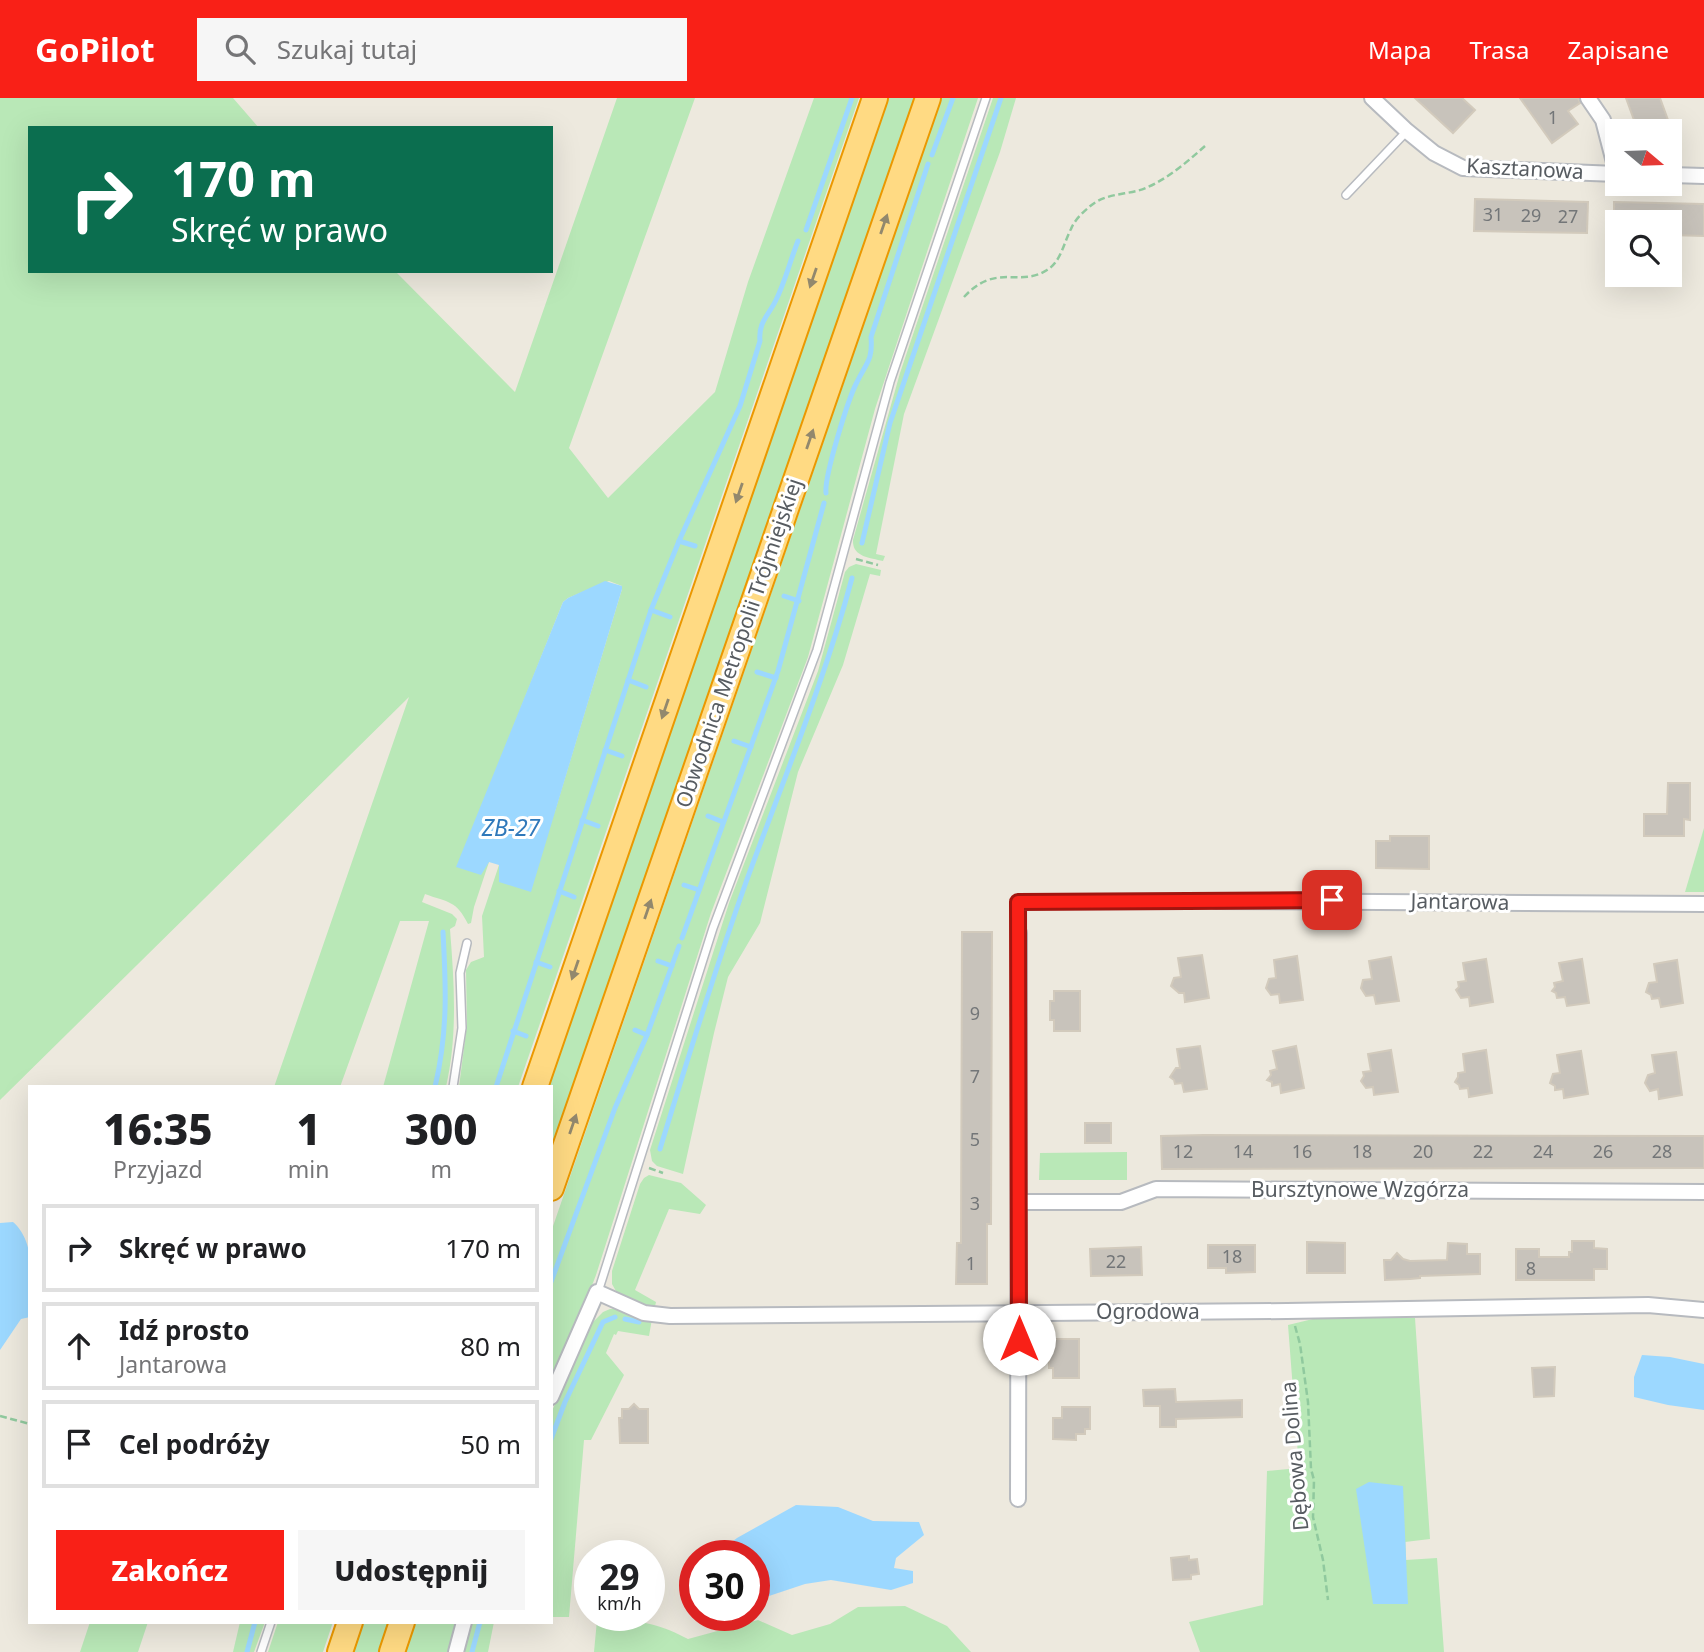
<!DOCTYPE html>
<html lang="pl">
<head>
<meta charset="utf-8">
<style>
  :root { --surface:#fff; --page:#f6f6f6; --text:#202124; --muted:#757577; --line:#e0e0e0; --accent:#f92017 }
  body { margin:0; font-family:"Noto Sans",sans-serif; background:var(--page); color:var(--text); height:100vh; display:flex; flex-direction:column; font-size:26px; white-space:nowrap }
  * { box-sizing:border-box; margin:0 }
  p { font-size:23px; color:var(--muted) }
  .icon { flex:none; width:38px; height:38px; fill:none; stroke:currentColor; stroke-width:2; stroke-linecap:round; stroke-linejoin:round }
  .map { position:relative; flex:1; overflow:hidden }
  .sheet { position:absolute; left:28px; top:987px; width:525px; height:539px; display:flex; flex-direction:column; background:var(--surface); border-radius:0px; box-shadow:0 7px 28px #0002 }
  .sheet>* { flex:none }
  .guide { position:absolute; left:28px; top:28px; width:525px; height:147px; border-radius:0px; box-shadow:0 7px 28px #0002; background:#0b6e4f; color:#fff; overflow:hidden }
  .needle { width:46px; rotate:109deg }
  .tools { position:absolute; left:1605px; top:21px; display:grid; gap:14px }
  .tools a { display:grid; place-items:center; width:77px; height:77px; border-radius:0px; background:var(--surface); box-shadow:0 7px 28px #0002; font-size:35px }
  .speed { position:absolute; left:574px; top:1442px; display:flex; gap:14px; font-size:35px; font-weight:700; text-align:center }
  .speed>* { display:grid; place-content:center; width:91px; height:91px; border-radius:50%; background:var(--surface); box-shadow:0 7px 28px #0002; line-height:1 }
  .speed small { font-size:18px; font-weight:400 }
  .speed .limit { border:10px solid #d22; background:#fff; color:#111 }
  .pin { position:absolute; display:grid; place-items:center; width:60px; height:60px; color:#fff; margin:-30px; border-radius:14px; box-shadow:0 4px 10px #0006 }
  .me { position:absolute; width:77px; margin:-38px; rotate:0deg; stroke-linejoin:round; filter:drop-shadow(0 0 5px #0008) }
  .turn { display:flex; align-items:center; gap:24px; height:147px; padding:0 28px; font-size:32px }
  .turn .icon { width:91px; height:91px; stroke-width:2.5 }
  .turn b { display:block; font-size:49px; line-height:60px }
  .eta { display:flex; justify-content:space-evenly; align-items:center; height:119px; text-align:center }
  .eta b { font-size:42px; font-weight:800; line-height:49px }
  .cta { display:flex; gap:14px; margin-top:auto; padding:14px 28px }
  .cta a { flex:1; height:80px; border-radius:0px; background:var(--accent); color:#fff; font-size:28px; font-weight:800; line-height:80px; text-align:center }
  .cta a+a { background:var(--page); color:var(--text) }
  ul { padding:0; list-style:none }
  li { display:flex; align-items:center; gap:21px; height:88px; margin:0 14px 10px; padding:0 14px; border:4px solid var(--line); border-radius:0px }
  li div { flex:1 }
  li b { display:block; font-size:26px }
  li em { font-style:normal }
  header { display:flex; align-items:center; gap:42px; box-sizing:border-box; height:98px; padding:0 35px; background:var(--accent); color:#fff }
  header strong { font-size:33px }
  nav { display:flex; gap:38px; margin-inline-start:auto; font-size:24px }
  .search { width:490px; height:63px; background:var(--page); display:flex; align-items:center; gap:18px; box-sizing:border-box; padding:0 24px; border-radius:0px; color:var(--muted); font-size:26px }
  .map>svg:first-child { display:block }
</style>
</head>
<body>
<header>
<strong>GoPilot</strong>
<div class="search"><svg class="icon" aria-label="search" viewBox="0 0 24 24"><circle cx="10" cy="10" r="6"/><path d="M15 15l6 6"/></svg>Szukaj tutaj</div>
<nav><a>Mapa</a><a>Trasa</a><a>Zapisane</a></nav>
</header>
<div class="map">
<svg width="1704" height="1554" viewBox="0 0 1704 1554">
  <rect width="100%" height="100%" fill="#ede9de"/>
  <g fill="#b9e8b7">
    <path d="M0,0H233L259,30H30V173H395L515,294L617,0H695L569,350L608,400L715,294L748,184L814,0H859L518,989H459L467,926L466,872L471,864L484,859L482,818L499,767L555,713L622,491V488L609,483L568,500L563,504L500,662L489,764L474,809L471,825L468,826C456,802 449,805 425,796L422,804L452,816L457,821L455,828L450,831C454,884 458,936 446,989H383L429,823H400L340,989H274L409,599L0,1002Z"/>
    <path d="M886,0H915L551,1055V989H545Z"/>
    <path d="M942,0H978L875,311L808,559L711,815L596,1177L578,1224L551,1282V1134Z"/>
    <path d="M993,0H1016L1000,54L904,316L876,456L885,458L883,463C870,460 852,459 853,442L900,275Z"/>
    <path d="M856,466L881,472L880,478L870,476L843,567L798,674L760,825L728,879L714,935L683,1076L657,1068L652,1063L650,1052L729,805L818,573L845,474L849,469Z"/>
    <path d="M1704,730V794H1685Z"/>
    <path d="M1127,1054V1082H1039L1040,1055Z"/>
    <path d="M649,1077L681,1085L706,1107L700,1116L669,1111L635,1192L656,1204L654,1213L617,1195L612,1186V1173L640,1086L644,1080Z"/>
    <path d="M610,1211H618L652,1221L649,1238L618,1233L616,1237L614,1236L606,1255L624,1277L591,1342H584L569,1519H551V1315L593,1224L603,1214Z"/>
    <path d="M1317,1220H1415L1430,1441L1405,1444L1403,1388L1408,1506L1406,1462L1437,1460L1444,1554H1200L1189,1524L1263,1507L1267,1373L1299,1370L1288,1227Z"/>
    <path d="M905,1508L947,1528L971,1554H594L597,1522C637,1523 652,1522 688,1541L758,1522L792,1537L830,1526L858,1509Z"/>
    <path d="M90,1524H148L138,1554H80Z"/>
    <path d="M240,1524H265L254,1554H233Z"/>
    <path d="M278,1524H333L323,1554H268Z"/>
    <path d="M360,1524H389L379,1554H350Z"/>
    <path d="M416,1524H456L448,1554H406Z"/>
    <path d="M471,1524H494L488,1554H462Z"/>
  </g>
  <g fill="#9cd8ff">
    <path d="M605,483L622,488V491L531,794L499,784V767L489,764L481,777L456,769L563,504L568,500Z"/>
    <path d="M13,1124C38,1146 30,1188 30,1219L21,1221L0,1252V1125Z"/>
    <path d="M1642,1257L1670,1259L1704,1266V1312L1668,1307L1634,1299V1279Z"/>
    <path d="M1369,1384L1403,1388L1408,1506H1373L1356,1391Z"/>
    <path d="M796,1407L838,1409L873,1423L919,1424L924,1437L896,1460L894,1470L913,1473V1485L891,1492L831,1482L805,1486L769,1498L754,1499V1458H713L737,1440Z"/>
    <path d="M695,1471V1503L683,1496L679,1482Z"/>
  </g>
  <g fill="none" stroke-linecap="round" stroke-linejoin="round">
    <g stroke="#9cd8ff" stroke-width="5">
      <path d="M932,57L953,0"/>
      <path d="M806,132L852,0"/>
      <path d="M826,395C824,379 848,301 857,284C866,265 873,263 871,239L928,66"/>
      <path d="M679,443L695,448"/>
      <path d="M862,445L890,325L1001,0"/>
      <path d="M784,498L799,503"/>
      <path d="M651,512L670,519"/>
      <path d="M757,574L776,580"/>
      <path d="M628,582L646,589"/>
      <path d="M734,643L751,649"/>
      <path d="M605,652L622,658"/>
      <path d="M708,718L723,724"/>
      <path d="M582,722L598,728"/>
      <path d="M684,787L699,792"/>
      <path d="M559,793L574,799"/>
      <path d="M682,840L778,573L824,405"/>
      <path d="M658,863L672,868"/>
      <path d="M536,864L550,869"/>
      <path d="M635,932L647,937"/>
      <path d="M513,933L526,938"/>
      <path d="M435,989C448,934 446,889 443,834"/>
      <path d="M496,989L651,512L679,443L740,308L760,243C758,224 769,217 776,202C785,184 790,163 798,143"/>
      <path d="M660,1051C687,963 714,874 745,787C782,685 824,585 852,480"/>
      <path d="M551,1184L615,1010L647,937L679,848"/>
      <path d="M625,1221L639,1224"/>
      <path d="M551,1341L565,1304L603,1224L615,1219"/>
      <path d="M247,1554L255,1524"/>
      <path d="M472,1554L480,1524"/>
    </g>
  </g>
  <g fill="#c8c3bb" stroke="#d2cabc" stroke-width="2">
    <path d="M1415,0H1462L1475,12L1453,35Z"/>
    <path d="M1520,0H1578L1580,5L1568,13L1578,26L1552,45Z"/>
    <path d="M1626,0H1660L1672,33H1638Z"/>
    <path d="M1475,101L1588,104L1587,135L1474,133Z"/>
    <path d="M1614,104L1704,106V138L1670,137V124H1614Z"/>
    <path d="M1668,685H1690V722L1684,721V738H1644V716H1667Z"/>
    <path d="M1390,738H1429V771L1376,770V743H1390Z"/>
    <path d="M962,834H992L991,1126H987V1186H956L957,1145H961Z"/>
    <path d="M1202,857L1209,900L1185,904L1184,895H1179L1171,888L1174,880L1181,879L1178,860Z"/>
    <path d="M1297,858L1303,902L1280,905L1279,896L1271,897L1266,890L1269,881L1276,880L1274,862Z"/>
    <path d="M1391,859L1399,903L1376,906L1374,897L1366,898L1361,890L1363,882L1372,881L1369,863Z"/>
    <path d="M1486,861L1493,904L1470,908L1469,899L1461,900L1456,892L1459,889L1458,884L1466,883L1463,865Z"/>
    <path d="M1582,861L1589,905L1567,908L1565,899L1557,900L1556,895L1552,893L1555,889L1554,885L1563,883L1559,865Z"/>
    <path d="M1677,862L1683,905L1661,909L1659,900L1652,901L1651,897L1646,894L1649,885L1657,884L1654,866Z"/>
    <path d="M1054,893H1080V933H1054V922H1050V903H1054Z"/>
    <path d="M1200,948L1207,991L1184,994L1182,985L1175,986L1174,982L1170,979L1176,970H1180L1177,951Z"/>
    <path d="M1296,948L1304,990L1281,995L1280,986L1272,988V984L1267,982L1271,977L1270,973L1277,971L1273,953Z"/>
    <path d="M1391,952L1398,994L1374,997L1373,989L1366,990L1361,983L1364,978L1363,974L1371,973L1368,956Z"/>
    <path d="M1486,952L1492,995L1469,999L1468,990L1460,991L1459,987L1455,984L1458,979V975L1465,974L1463,956Z"/>
    <path d="M1581,953L1588,996L1564,1000L1563,991L1555,992V988L1550,985L1553,976L1560,975L1557,957Z"/>
    <path d="M1676,954L1682,997L1659,1001L1658,991L1650,993L1645,985L1648,977L1655,975L1652,957Z"/>
    <rect x="1085" y="1025" width="26" height="20"/>
    <path d="M1204,1037L1704,1038V1070L1162,1071L1161,1038Z"/>
    <path d="M1572,1143H1594V1150L1607,1151V1171H1594V1182H1516V1151H1539V1159H1569V1154H1572Z"/>
    <path d="M1307,1144L1345,1145V1175H1307Z"/>
    <path d="M1448,1145L1467,1146V1156H1480V1176L1420,1178V1180L1410,1181L1385,1182L1384,1162H1391L1397,1155L1403,1161L1410,1163L1447,1162Z"/>
    <path d="M1208,1147H1255V1174L1226,1175V1170H1208Z"/>
    <path d="M1141,1149L1142,1177L1091,1178L1090,1151Z"/>
    <path d="M1053,1241H1079V1280H1053V1270H1049V1252H1053Z"/>
    <path d="M1555,1269L1554,1298L1534,1299L1532,1270Z"/>
    <path d="M1175,1291L1176,1304L1242,1302V1319L1176,1321V1329H1160V1308H1144L1143,1292Z"/>
    <path d="M634,1306L639,1311H648V1345H620L619,1320H622V1311H629Z"/>
    <path d="M1062,1309H1090V1331H1085V1336H1076V1342L1053,1341V1320H1062Z"/>
    <path d="M1189,1458V1462L1197,1461L1199,1476L1191,1477V1481L1173,1482L1171,1460Z"/>
  </g>
  <g fill="none" stroke-linecap="round" stroke-linejoin="round">
    <defs>
      <g id="service">
        <path d="M1346,97L1407,33"/>
        <path d="M1019,835L1018,804L1216,803"/>
        <path d="M453,989L462,930L460,875L467,845"/>
        <path d="M598,1194L713,830L817,552L890,284L986,0"/>
        <path d="M261,1554L271,1524"/>
      </g>
      <g id="minor">
        <path d="M1372,0L1407,33L1434,55L1463,70L1617,76L1603,22L1588,0"/>
        <path d="M1670,77L1704,78"/>
        <path d="M1216,803L1704,806"/>
        <path d="M1019,1104H1121L1156,1091L1704,1094"/>
        <path d="M551,1299L597,1194L644,1215L670,1218L1287,1213L1648,1207L1704,1212"/>
        <path d="M1018,1401L1019,835"/>
        <path d="M456,1554L464,1524"/>
      </g>
      <g id="motorway">
        <path d="M535,989L875,0"/>
        <path d="M551,1090L928,0"/>
        <path d="M340,1554L350,1524"/>
        <path d="M392,1554L402,1524"/>
      </g>
    </defs>
    <use href="#service" stroke="#b7babf" stroke-width="10"/>
    <use href="#minor" stroke="#b7babf" stroke-width="18"/>
    <use href="#motorway" stroke="#eb9800" stroke-width="28"/>
    <g stroke="#90c99e" stroke-width="2.5" stroke-dasharray="7 3.5" stroke-linecap="butt">
      <path d="M964,199C996,164 1019,190 1047,172C1061,164 1064,144 1071,131C1074,123 1082,115 1088,110C1106,93 1130,98 1148,89C1170,79 1187,64 1205,48"/>
      <path d="M856,461L878,467"/>
      <path d="M649,1070L663,1075"/>
      <path d="M1295,1228L1300,1246L1308,1304L1311,1371L1314,1382L1313,1419L1323,1462L1328,1502"/>
      <path d="M0,1318L30,1326"/>
    </g>
    <use href="#service" stroke="#fff" stroke-width="7"/>
    <use href="#minor" stroke="#fff" stroke-width="14"/>
    <use href="#motorway" stroke="#ffda83" stroke-width="24"/>
  </g>
  <defs><path id="oneway-solid" d="M-6-.8H1V-3.2L6.5 0L1 3.2V.8H-6Z" transform="scale(1.75)"/></defs>
  <g fill="#92886d">
    <use href="#oneway-solid" transform="translate(884 126) rotate(-71)"/>
    <use href="#oneway-solid" transform="translate(813 180) rotate(109)"/>
    <use href="#oneway-solid" transform="translate(810 341) rotate(-71)"/>
    <use href="#oneway-solid" transform="translate(739 395) rotate(109)"/>
    <use href="#oneway-solid" transform="translate(665 611) rotate(109)"/>
    <use href="#oneway-solid" transform="translate(648 811) rotate(-71)"/>
    <use href="#oneway-solid" transform="translate(575 872) rotate(109)"/>
    <use href="#oneway-solid" transform="translate(573 1026) rotate(-71)"/>
  </g>
  <g fill="none" stroke-linecap="round" stroke-linejoin="round">
    <defs>
      <path id="route" d="M1019,1241L1018,804L1332,802"/>
    </defs>
    <use href="#route" stroke="#a2150f" stroke-width="18"/>
    <use href="#route" stroke="#f92017" stroke-width="12"/>
  </g>
  <g text-anchor="middle" stroke-width="6" stroke-linejoin="round" paint-order="stroke">
    <g font-size="18" fill="#737678">
      <text x="1553" y="26">1</text>
      <text x="1493" y="123">31</text>
      <text x="1531" y="124">29</text>
      <text x="1568" y="125">27</text>
      <text x="975" y="922">9</text>
      <text x="975" y="985">7</text>
      <text x="975" y="1048">5</text>
      <text x="1183" y="1060">12</text>
      <text x="1243" y="1060">14</text>
      <text x="1302" y="1060">16</text>
      <text x="1362" y="1060">18</text>
      <text x="1423" y="1060">20</text>
      <text x="1483" y="1060">22</text>
      <text x="1543" y="1060">24</text>
      <text x="1603" y="1060">26</text>
      <text x="1662" y="1060">28</text>
      <text x="975" y="1112">3</text>
      <text x="1232" y="1165">18</text>
      <text x="1116" y="1170">22</text>
      <text x="971" y="1172">1</text>
      <text x="1531" y="1177">8</text>
    </g>
    <g font-size="21" fill="#575c61" stroke="#fff">
      <text transform="translate(1525 71) rotate(3)" y="7">Kasztanowa</text>
      <text transform="translate(739 545) rotate(-71)" y="7">Obwodnica Metropolii Trójmiejskiej</text>
      <text transform="translate(1460 804) rotate(1)" y="7">Jantarowa</text>
      <text x="1360" y="1099">Bursztynowe Wzgórza</text>
      <text x="1148" y="1221">Ogrodowa</text>
      <text transform="translate(1295 1358) rotate(-95)" y="7">Dębowa Dolina</text>
    </g>
    <g font-size="23" font-style="italic" fill="#3079ba" stroke="#fff">
      <text x="511" y="738">ZB-27</text>
    </g>
  </g>
</svg>
<div class="tools">
<a><svg class="needle" viewBox="-14 -14 28 28"><path d="M0-13l5 13h-10z" fill="#e53935"/><path d="M0 13l5-13h-10z" fill="#757577"/></svg></a>
<a><svg class="icon" aria-label="search" viewBox="0 0 24 24"><circle cx="10" cy="10" r="6"/><path d="M15 15l6 6"/></svg></a>
</div>
<div class="speed"><div>29<small>km/h</small></div><div class="limit">30</div></div>
<div class="pin" style="left:1332px;top:802px;background:#d93025"><svg class="icon" aria-label="arrive" viewBox="0 0 24 24"><path d="M6 21V4h12l-3 4 3 4H6"/></svg></div>
<svg class="me" style="left:1019px;top:1241px" viewBox="-20 -20 40 40"><circle r="19" fill="#fff"/><path d="M0-13L10 11 0 6-10 11z" fill="#f92017"/></svg>
<div class="guide">
<div class="turn"><svg class="icon" aria-label="right" viewBox="0 0 24 24"><path d="M7 20v-9h11M14 6l5 5-5 5"/></svg><div><b>170 m</b>Skręć w prawo</div></div>
</div>
<section class="sheet">
<div class="eta">
<div><b>16:35</b><p>Przyjazd</p></div>
<div><b>1</b><p>min</p></div>
<div><b>300</b><p>m</p></div>
</div>
<ul>
<li><svg class="icon" aria-label="right" viewBox="0 0 24 24"><path d="M7 20v-9h11M14 6l5 5-5 5"/></svg><div><b>Skręć w prawo</b></div><em>170 m</em></li>
<li><svg class="icon" aria-label="ahead" viewBox="0 0 24 24"><path d="M12 20V5M6 11l6-6 6 6"/></svg><div><b>Idź prosto</b><p>Jantarowa</p></div><em>80 m</em></li>
<li><svg class="icon" aria-label="arrive" viewBox="0 0 24 24"><path d="M6 21V4h12l-3 4 3 4H6"/></svg><div><b>Cel podróży</b></div><em>50 m</em></li>
</ul>
<div class="cta"><a>Zakończ</a><a>Udostępnij</a></div>
</section>
</div>
</body>
</html>
